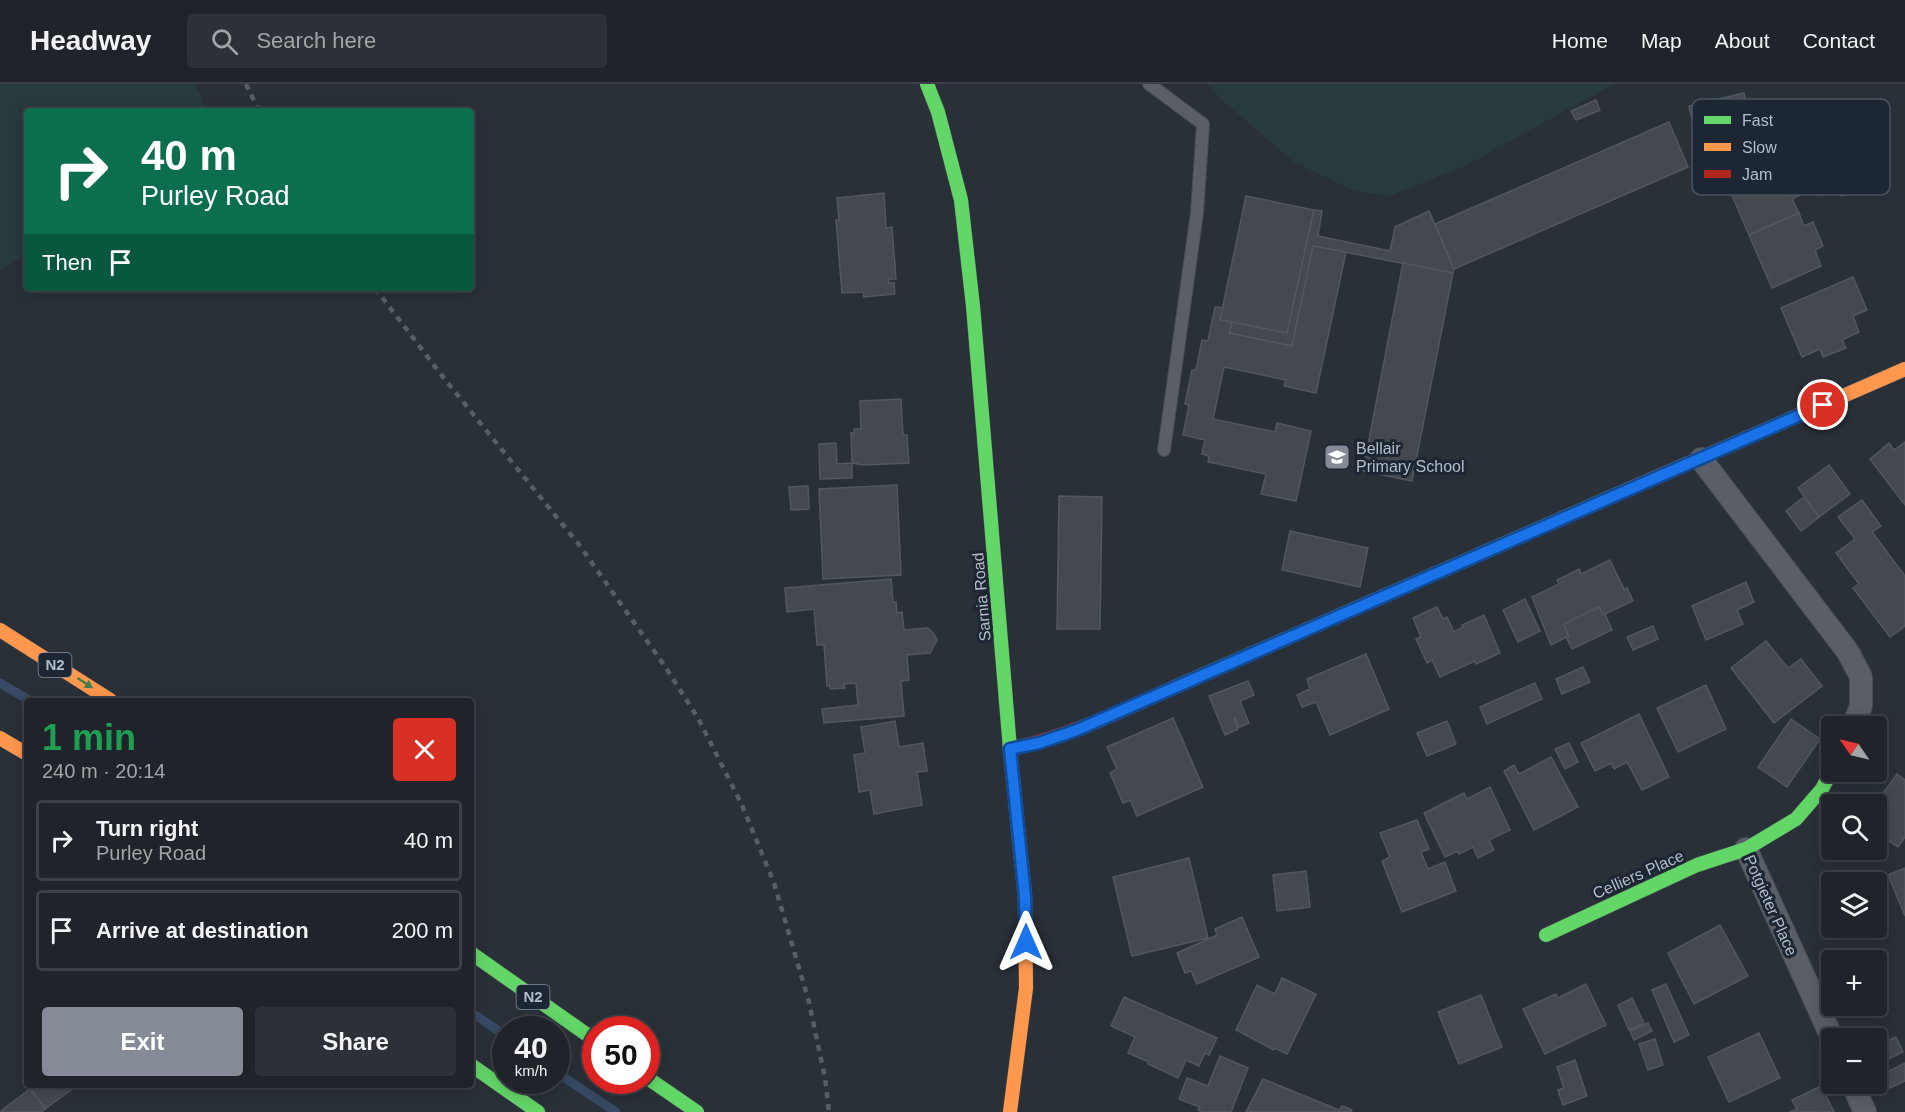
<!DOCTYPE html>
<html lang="en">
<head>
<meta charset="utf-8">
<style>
  :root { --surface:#20242a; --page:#2d3036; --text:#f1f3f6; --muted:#a2a4a8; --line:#3d4147; --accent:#848b96 }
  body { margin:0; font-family:Helvetica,sans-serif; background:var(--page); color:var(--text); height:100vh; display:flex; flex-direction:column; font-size:22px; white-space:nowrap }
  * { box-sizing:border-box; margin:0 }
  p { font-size:20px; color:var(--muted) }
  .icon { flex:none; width:33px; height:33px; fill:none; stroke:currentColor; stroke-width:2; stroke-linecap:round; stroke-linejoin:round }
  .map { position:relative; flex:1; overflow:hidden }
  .drawer { position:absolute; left:24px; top:614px; width:450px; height:390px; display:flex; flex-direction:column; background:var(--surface); border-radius:6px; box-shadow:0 3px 15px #0003,0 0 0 2px var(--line) }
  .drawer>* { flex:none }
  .hud { position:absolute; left:24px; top:24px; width:450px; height:183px; border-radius:6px; box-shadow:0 3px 15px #0003,0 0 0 2px var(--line); background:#0b6e4f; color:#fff; overflow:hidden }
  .needle { width:39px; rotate:304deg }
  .tools { position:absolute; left:1821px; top:632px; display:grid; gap:12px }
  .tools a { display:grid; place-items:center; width:66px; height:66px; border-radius:6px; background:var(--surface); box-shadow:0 3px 15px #0003,0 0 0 2px var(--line); font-size:30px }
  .speed { position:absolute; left:492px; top:932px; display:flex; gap:12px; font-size:30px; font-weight:700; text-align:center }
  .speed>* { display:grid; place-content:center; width:78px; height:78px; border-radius:50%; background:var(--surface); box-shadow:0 3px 15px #0003,0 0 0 2px var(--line); line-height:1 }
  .speed small { font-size:15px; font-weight:400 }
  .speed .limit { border:9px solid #d22; background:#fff; color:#111 }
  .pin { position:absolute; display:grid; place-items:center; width:51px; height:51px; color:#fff; margin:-26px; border:3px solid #fff; border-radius:50%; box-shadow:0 2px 6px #0007 }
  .me { position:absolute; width:66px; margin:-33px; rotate:0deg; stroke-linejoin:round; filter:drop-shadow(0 0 4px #0008) }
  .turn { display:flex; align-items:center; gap:21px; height:126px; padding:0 18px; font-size:27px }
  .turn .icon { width:78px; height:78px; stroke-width:2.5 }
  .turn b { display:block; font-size:42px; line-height:51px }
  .then { display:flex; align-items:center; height:57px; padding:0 18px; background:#0003; gap:12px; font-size:22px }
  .round { display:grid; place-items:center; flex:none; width:63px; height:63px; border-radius:6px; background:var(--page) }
  .head { display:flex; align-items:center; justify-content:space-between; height:102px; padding:0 18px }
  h1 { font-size:36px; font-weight:800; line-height:45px; color:#1e9e55 }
  .action { display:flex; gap:12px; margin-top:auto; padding:12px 18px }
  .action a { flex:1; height:69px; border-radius:6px; background:var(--accent); color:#fff; font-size:24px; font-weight:800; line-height:69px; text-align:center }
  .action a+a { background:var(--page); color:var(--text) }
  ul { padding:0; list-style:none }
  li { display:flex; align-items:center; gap:18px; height:81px; margin:0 12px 9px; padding:0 6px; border:3px solid var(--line); border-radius:6px }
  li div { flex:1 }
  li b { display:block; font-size:22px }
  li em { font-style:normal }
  header { display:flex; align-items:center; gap:36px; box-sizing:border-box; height:84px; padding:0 30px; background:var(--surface); border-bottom:2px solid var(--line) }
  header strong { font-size:28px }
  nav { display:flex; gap:33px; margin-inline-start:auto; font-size:21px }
  .search { width:420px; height:54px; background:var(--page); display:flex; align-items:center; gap:15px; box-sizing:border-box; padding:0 21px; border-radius:6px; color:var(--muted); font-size:22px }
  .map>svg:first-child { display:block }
</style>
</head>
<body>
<header>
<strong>Headway</strong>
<div class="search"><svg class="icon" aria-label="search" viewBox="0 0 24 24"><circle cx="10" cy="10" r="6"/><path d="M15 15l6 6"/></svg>Search here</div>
<nav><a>Home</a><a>Map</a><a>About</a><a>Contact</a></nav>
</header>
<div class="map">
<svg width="1905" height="1028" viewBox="0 0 1905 1028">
  <rect width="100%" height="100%" fill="#2a3038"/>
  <g fill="#273a3e">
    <path d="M0,0H195L208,27H27V168L0,187Z"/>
    <path d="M1208,0H1614L1465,82L1390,112L1354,107L1294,78L1224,18Z"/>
  </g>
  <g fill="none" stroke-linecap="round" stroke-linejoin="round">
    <g stroke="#384963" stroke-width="9">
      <path d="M0,599L29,616"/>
      <path d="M471,928L506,952"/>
      <path d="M556,988L616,1028"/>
    </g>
  </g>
  <g fill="#444950" stroke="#52575f" stroke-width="1.5">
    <path d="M1744,9L1749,30L1694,43L1689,22Z"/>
    <path d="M1596,16L1600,26L1576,36L1571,27Z"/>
    <path d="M1871,34L1885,64L1870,71L1877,87L1860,95L1863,103L1842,112L1838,105L1822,111L1802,65Z"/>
    <path d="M1669,38L1688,83L1454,185L1435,140Z"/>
    <path d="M1774,73L1782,90L1790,87L1800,111L1792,115L1799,129L1749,151L1725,95Z"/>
    <path d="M884,109L886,144L892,143L896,195H888L889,199H894L895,210L864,213L863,208L842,209L836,136H839L837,114Z"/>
    <path d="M1246,112L1314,126L1287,249L1220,236Z"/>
    <path d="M1314,126L1322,127L1318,152L1390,167L1395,143L1429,127L1454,185L1453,189L1313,162L1292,262L1229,249L1232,238L1287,249Z"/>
    <path d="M1799,129L1804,142L1813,138L1823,162L1815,166L1821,182L1772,204L1749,151Z"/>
    <path d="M1313,162L1346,168L1316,309L1284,302L1286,296L1224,283L1213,335L1275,348L1277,339L1311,347L1296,417L1261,410L1266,390L1208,378L1209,372L1202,370L1205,356L1183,351L1189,321L1185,320L1192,286H1196L1202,256L1208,257L1215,223L1223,224L1220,236L1232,238L1229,249L1292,262Z"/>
    <path d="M1403,179L1453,189L1412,397L1363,387Z"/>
    <path d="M1853,193L1867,226L1853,232L1859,248L1842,256L1846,264L1823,273L1820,265L1802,273L1781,224Z"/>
    <path d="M901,315L903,351H907L909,379L863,381L852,379L851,349H854V345H861L860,317Z"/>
    <path d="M1905,358V421L1870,375L1889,359L1894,366Z"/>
    <path d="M836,359L837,380L852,379V394L820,395L819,360Z"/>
    <path d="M1829,381L1850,410L1819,433L1798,404Z"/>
    <path d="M897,401L901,491L823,495L819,405Z"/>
    <path d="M808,402L809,425L791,426L789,403Z"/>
    <path d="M1059,412L1102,413L1100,545H1057Z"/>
    <path d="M1804,413L1819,433L1801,447L1786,427Z"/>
    <path d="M1862,416L1881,442L1872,448L1905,492V542L1890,553L1853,504L1859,500L1836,469L1855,455L1838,433Z"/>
    <path d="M1290,447L1368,464L1360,503L1282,486Z"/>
    <path d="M1610,476L1624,505L1627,504L1633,517L1603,531L1599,523L1564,540L1569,552L1551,561L1532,513L1559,500L1557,496L1579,485L1581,490Z"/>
    <path d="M891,495L893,518H896L897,529L902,528L904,546L928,544L934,550L937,556L930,569L907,571L909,596L901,597L904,632L824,639L822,625L858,621L856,599L844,600L845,604L830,605V601L827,602L824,561H817L814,525L787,528L785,504Z"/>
    <path d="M1746,498L1754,518L1737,526L1743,540L1706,556L1692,522Z"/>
    <path d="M1525,515L1540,547L1518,558L1503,526Z"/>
    <path d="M1437,523L1443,535L1447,533L1454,548L1463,543L1462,541L1484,531L1500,569L1476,580L1475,577L1440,593L1432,576L1427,579L1416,555L1421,553L1413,534Z"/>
    <path d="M1599,523L1603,531L1605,530L1612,546L1572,565L1566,553L1569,552L1564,540Z"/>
    <path d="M1653,542L1658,555L1633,566L1627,553Z"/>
    <path d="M1766,557L1788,584L1801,575L1822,602L1774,639L1731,584Z"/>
    <path d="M1366,570L1389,625L1330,651L1316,618L1302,623L1297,611L1310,605L1307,595Z"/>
    <path d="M1583,583L1590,598L1562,610L1556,595Z"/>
    <path d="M1248,597L1254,611L1240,617L1249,639L1239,643L1235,634L1234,635L1238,645L1225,651L1209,612Z"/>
    <path d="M1535,599L1542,615L1487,640L1480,623Z"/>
    <path d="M1706,601L1726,645L1678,668L1657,624Z"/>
    <path d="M1639,630L1669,693L1642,706L1627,678L1614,685L1611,679L1595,687L1581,659Z"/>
    <path d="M1173,634L1203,703L1137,732L1130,716L1123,719L1110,689L1117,685L1107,663Z"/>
    <path d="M1791,635L1820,655L1787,703L1758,683Z"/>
    <path d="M895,637L899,663L923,659L927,687L917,688L922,721L874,730L870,706L859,708L854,671L865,669L861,643Z"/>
    <path d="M1447,637L1456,660L1427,672L1417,649Z"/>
    <path d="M1569,659L1578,678L1565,685L1555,665Z"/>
    <path d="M1551,673L1578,723L1534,746L1504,687L1514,681L1519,690Z"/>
    <path d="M1897,690L1905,696V753L1898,763L1876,748V720H1865L1869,714L1876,719Z"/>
    <path d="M1490,703L1510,746L1489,756L1494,766L1478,774L1473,763L1459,770L1457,767L1445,773L1424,729L1464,709L1467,715Z"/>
    <path d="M1417,736L1429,765L1421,768L1428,785L1445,778L1456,807L1402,828L1382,777L1390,773L1380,749Z"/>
    <path d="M1189,774L1208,854L1132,872L1113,793Z"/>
    <path d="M1905,784V832L1888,791Z"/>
    <path d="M1306,787L1310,823L1277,827L1273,791Z"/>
    <path d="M1242,833L1259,873L1197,900L1191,887L1185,889L1177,869L1217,851L1215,845Z"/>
    <path d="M1720,841L1748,892L1694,920L1668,869Z"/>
    <path d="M1282,894L1316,910L1287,970L1275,964L1274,966L1236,946L1257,901L1275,910Z"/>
    <path d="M1586,900L1606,941L1545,970L1523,925L1556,910L1558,914Z"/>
    <path d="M1666,900L1689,951L1674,958L1652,906Z"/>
    <path d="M1481,911L1502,963L1459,980L1438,928Z"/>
    <path d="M1124,913L1217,954L1209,971L1205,969L1199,982L1186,976L1178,994L1148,980L1149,978L1128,969L1135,953L1111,942Z"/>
    <path d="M1632,914L1644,939L1629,946L1618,921Z"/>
    <path d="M1648,939L1652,947L1634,956L1630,947Z"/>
    <path d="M1759,949L1780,994L1729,1018L1708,973Z"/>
    <path d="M1896,953L1903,968L1880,979L1876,971V962Z"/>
    <path d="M1655,955L1663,981L1648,986L1639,960Z"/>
    <path d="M1220,972L1248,984L1231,1028H1203L1198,1026L1200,1023L1179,1015L1187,994L1208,1002Z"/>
    <path d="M1575,976L1587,1012L1563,1021L1558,1006L1564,1004L1557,983Z"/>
    <path d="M1905,979V997L1890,1004L1883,990Z"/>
    <path d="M1263,995L1339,1026L1342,1022L1352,1026L1351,1028H1246Z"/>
    <path d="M32,1000H79L45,1025L29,1003Z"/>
    <path d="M1821,1002L1834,1028H1790L1797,1025L1792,1016Z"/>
    <path d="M30,1005L45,1025L41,1028H2L1,1027Z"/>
  </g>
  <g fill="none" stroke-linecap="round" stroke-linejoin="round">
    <defs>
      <path id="lane" d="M1149,0L1203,40L1197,129L1164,366"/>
      <g id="street">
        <path d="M1701,375L1848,568L1861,593V622L1853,642"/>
        <path d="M1746,765L1832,954"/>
        <path d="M1852,999L1865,1028"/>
      </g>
      <g id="fast">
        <path d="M927,0L938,28L961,116L973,222L1010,665L1022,784"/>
        <path d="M1175,603L1627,406"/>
        <path d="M1546,851L1697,781L1746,765L1796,735L1822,705L1832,686"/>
        <path d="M471,869L596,957"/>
        <path d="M471,981L538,1028"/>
        <path d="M646,993L697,1028"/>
      </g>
      <g id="slow">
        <path d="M1627,406L1905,285"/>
        <path d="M0,546L110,616"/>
        <path d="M0,654L27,670"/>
        <path d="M1010,1028L1026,904L1025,813L1022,784"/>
      </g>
      <path id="jam" d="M1010,665C1068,653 1121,627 1175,603"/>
    </defs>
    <use href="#lane" stroke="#484c53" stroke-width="14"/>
    <use href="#street" stroke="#484c53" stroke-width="24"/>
    <use href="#fast" stroke="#484c53" stroke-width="15"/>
    <use href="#slow" stroke="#484c53" stroke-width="15"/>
    <use href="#jam" stroke="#484c53" stroke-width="15"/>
    <use href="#lane" stroke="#5a5e66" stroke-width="12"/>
    <use href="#street" stroke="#5a5e66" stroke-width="22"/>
    <use href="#fast" stroke="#63d668" stroke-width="14"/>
    <use href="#slow" stroke="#ff974d" stroke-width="14"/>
    <use href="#jam" stroke="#b3261e" stroke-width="14"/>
    <g stroke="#595d64" stroke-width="4.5" stroke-dasharray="6 6" stroke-linecap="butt">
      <path d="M246,0L259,27"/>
      <path d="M375,204L443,293L580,462L664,581L698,634L742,721L774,799L809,918L825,994L829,1028"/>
    </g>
  </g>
  <defs><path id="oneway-solid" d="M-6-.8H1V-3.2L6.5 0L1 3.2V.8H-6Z" transform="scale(1.5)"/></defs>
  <use fill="#407e4e" href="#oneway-solid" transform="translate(85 599) rotate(33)"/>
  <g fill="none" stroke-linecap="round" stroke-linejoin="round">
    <defs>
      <path id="route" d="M1026,858L1025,813L1010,665L1039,659L1077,646L1823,321"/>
    </defs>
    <use href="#route" stroke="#114b97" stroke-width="15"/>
    <use href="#route" stroke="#1a73e8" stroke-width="10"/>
  </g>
  <defs>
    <symbol id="school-square" viewBox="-11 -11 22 22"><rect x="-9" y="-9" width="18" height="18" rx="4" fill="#848b96" stroke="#1d2633"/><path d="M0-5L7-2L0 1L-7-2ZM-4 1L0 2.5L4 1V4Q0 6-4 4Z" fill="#fff"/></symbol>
  </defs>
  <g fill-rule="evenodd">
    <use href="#school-square" x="1322" y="358" width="30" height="30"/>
  </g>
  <g text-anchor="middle" stroke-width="6" stroke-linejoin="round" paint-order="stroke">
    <g fill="#1d2633" stroke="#878f9c" stroke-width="1.5">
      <rect x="38.5" y="569" width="33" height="24" rx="4.5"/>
      <rect x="516.5" y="901" width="33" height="24" rx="4.5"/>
    </g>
    <g font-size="15" font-weight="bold" fill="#b4bcc9">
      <text x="55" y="586">N2</text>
      <text x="533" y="918">N2</text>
    </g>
    <g font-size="16" fill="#b4bcc9" stroke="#1d2633" text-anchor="start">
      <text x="1356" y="370">Bellair<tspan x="1356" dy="18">Primary School</tspan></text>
    </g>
    <g font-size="16" fill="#b4bcc9" stroke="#1d2633">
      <text transform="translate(981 513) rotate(-95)" y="6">Sarnia Road</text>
      <text transform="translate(1638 790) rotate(-24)" y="6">Celliers Place</text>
      <text transform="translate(1771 821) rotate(66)" y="6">Potgieter Place</text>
    </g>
  </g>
  <rect x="1692" y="15" width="198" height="96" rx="9" fill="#1d2633" stroke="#4a5360" stroke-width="1.5"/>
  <rect x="1704" y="32" width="27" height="8" fill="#63d668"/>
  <rect x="1704" y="59" width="27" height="8" fill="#ff974d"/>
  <rect x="1704" y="86" width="27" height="8" fill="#b3261e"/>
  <g font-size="16" fill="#b4bcc9">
    <text x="1742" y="42">Fast</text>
    <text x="1742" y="69">Slow</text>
    <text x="1742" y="96">Jam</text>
  </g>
</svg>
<div class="tools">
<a><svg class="needle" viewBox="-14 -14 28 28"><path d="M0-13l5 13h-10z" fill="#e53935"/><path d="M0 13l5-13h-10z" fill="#a2a4a8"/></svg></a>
<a><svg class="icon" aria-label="search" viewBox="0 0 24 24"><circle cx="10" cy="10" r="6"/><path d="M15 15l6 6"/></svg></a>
<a><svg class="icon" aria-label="layers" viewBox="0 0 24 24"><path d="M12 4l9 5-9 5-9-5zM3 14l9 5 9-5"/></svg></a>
<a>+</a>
<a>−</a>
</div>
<div class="speed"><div>40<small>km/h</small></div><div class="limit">50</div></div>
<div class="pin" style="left:1823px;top:321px;background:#d93025"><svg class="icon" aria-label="arrive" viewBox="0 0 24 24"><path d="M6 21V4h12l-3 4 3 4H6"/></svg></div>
<svg class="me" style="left:1026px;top:858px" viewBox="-20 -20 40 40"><path d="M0-17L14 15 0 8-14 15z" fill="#1a73e8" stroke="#fff" stroke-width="4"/></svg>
<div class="hud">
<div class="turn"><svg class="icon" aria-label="right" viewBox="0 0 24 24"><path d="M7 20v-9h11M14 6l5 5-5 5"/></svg><div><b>40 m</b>Purley Road</div></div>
<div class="then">Then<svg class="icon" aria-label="arrive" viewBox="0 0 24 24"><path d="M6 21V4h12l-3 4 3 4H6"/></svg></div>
</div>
<section class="drawer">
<div class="head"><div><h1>1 min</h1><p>240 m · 20:14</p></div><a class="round" style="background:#d93025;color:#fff"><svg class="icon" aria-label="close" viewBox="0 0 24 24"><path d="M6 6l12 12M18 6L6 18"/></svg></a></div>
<ul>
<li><svg class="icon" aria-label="right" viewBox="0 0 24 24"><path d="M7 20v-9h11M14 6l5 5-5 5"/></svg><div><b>Turn right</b><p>Purley Road</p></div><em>40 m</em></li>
<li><svg class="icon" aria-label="arrive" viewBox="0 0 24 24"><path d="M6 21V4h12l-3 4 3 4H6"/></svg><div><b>Arrive at destination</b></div><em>200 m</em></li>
</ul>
<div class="action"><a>Exit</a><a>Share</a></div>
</section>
</div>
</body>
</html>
